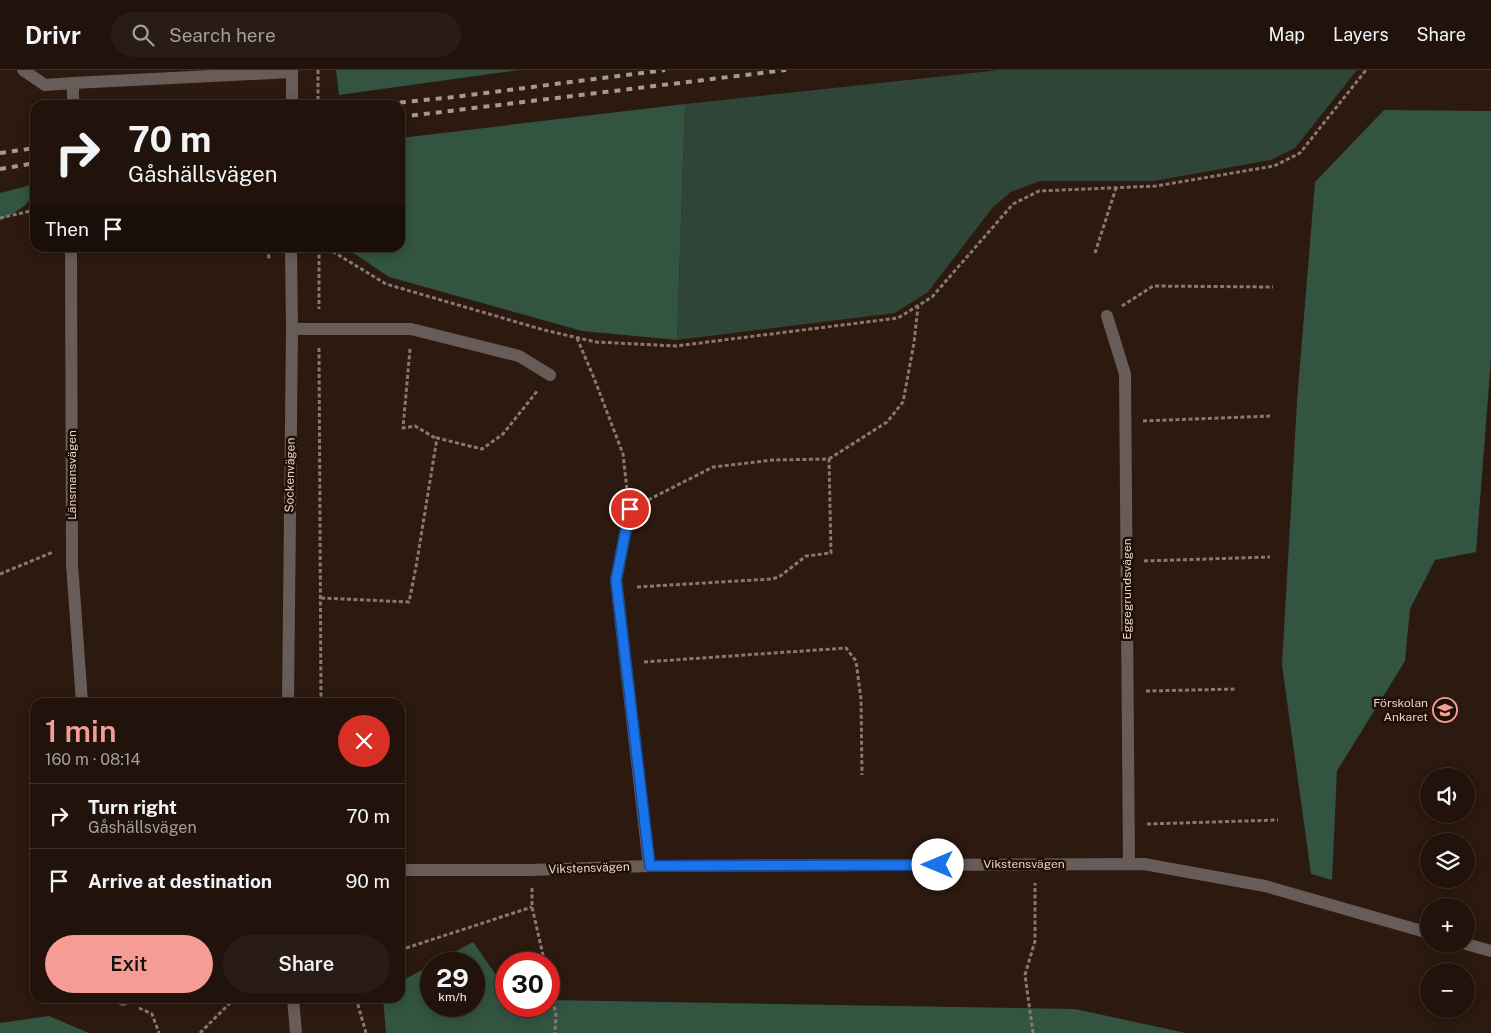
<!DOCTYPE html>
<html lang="en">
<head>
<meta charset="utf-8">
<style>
  :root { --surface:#21130b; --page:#291c14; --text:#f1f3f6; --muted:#a29e9d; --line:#3e322c; --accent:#f59c95 }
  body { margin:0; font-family:"Public Sans",sans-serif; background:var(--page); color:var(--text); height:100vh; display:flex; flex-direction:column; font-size:19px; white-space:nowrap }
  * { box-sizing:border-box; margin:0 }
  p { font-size:16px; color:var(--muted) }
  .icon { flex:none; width:28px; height:28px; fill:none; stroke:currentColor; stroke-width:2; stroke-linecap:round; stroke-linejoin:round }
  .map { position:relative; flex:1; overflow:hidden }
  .drawer { position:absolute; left:30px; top:628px; width:375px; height:305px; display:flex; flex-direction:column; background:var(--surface); border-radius:15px; box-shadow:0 2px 12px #0003,0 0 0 1px var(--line) }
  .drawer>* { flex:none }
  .banner { position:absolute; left:30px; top:30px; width:375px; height:152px; border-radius:15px; box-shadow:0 2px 12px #0003,0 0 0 1px var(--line); background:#21130b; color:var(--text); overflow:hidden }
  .buttons { position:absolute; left:1420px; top:698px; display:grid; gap:10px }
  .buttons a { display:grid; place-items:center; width:55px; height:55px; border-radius:50%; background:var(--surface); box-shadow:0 2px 12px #0003,0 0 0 1px var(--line); font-size:25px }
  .speed { position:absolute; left:420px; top:882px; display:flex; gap:10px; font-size:25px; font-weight:700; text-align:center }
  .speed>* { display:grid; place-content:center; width:65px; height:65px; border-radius:50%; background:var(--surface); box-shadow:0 2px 12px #0003,0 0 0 1px var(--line); line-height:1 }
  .speed small { font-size:12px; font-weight:400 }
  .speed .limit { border:8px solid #d22; background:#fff; color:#111 }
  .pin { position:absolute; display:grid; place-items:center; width:42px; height:42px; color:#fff; margin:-21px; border:2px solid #fff; border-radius:50%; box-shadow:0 1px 5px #0007 }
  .me { position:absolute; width:55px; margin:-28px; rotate:270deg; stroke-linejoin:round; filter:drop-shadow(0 0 4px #0008) }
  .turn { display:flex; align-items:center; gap:18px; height:105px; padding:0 15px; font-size:22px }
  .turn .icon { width:65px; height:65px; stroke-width:2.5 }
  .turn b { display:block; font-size:35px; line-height:42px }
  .then { display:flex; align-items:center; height:48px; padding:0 15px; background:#0003; gap:10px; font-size:19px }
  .round { display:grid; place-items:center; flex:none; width:52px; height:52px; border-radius:26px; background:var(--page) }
  .overview { display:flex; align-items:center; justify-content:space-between; height:85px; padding:0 15px }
  h1 { font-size:30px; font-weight:600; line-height:38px; color:var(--accent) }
  .button { display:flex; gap:10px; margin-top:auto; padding:10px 15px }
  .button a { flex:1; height:58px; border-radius:30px; background:var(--accent); color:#111; font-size:20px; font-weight:600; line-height:58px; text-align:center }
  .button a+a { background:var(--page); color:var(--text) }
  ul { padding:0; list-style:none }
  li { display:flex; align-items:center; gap:15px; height:65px; padding:0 15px; border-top:1px solid var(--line) }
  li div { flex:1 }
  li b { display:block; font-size:19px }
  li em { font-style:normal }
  header { display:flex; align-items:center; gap:30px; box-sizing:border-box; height:70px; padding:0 25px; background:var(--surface); border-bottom:1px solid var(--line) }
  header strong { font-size:24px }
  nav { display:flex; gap:28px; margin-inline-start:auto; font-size:18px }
  .search { width:350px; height:45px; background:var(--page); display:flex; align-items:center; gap:12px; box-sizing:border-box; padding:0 18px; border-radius:28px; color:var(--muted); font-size:19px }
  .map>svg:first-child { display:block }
</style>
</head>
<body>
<header>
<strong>Drivr</strong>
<div class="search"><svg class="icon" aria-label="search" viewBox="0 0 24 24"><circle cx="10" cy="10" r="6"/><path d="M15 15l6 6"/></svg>Search here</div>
<nav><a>Map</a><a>Layers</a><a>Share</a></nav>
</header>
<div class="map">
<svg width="1491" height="963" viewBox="0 0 1491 963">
  <rect width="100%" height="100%" fill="#2c190f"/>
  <path fill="#2e4538" d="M1000,0H1357L1295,78L1271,90L1154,111H1040L1011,122L993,137L928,222L895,243L677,270L685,34Z"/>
  <g fill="#325441">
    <path d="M336,0H519L339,25Z"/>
    <path d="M685,34L677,270L582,261L389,207L346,178H400V68Z"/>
    <path d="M1384,40L1491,41V289L1476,482L1435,490L1410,539L1405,591L1337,701L1332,810L1311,804L1282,595L1297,331L1315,112Z"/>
    <path d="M35,114C35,134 15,142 0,151V123Z"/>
    <path d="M473,872L506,919V936H549V930L1075,939L1186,963H386L383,928H400V912L431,895V936H474V894H433Z"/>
    <path d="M49,946L89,963H0V953Z"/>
  </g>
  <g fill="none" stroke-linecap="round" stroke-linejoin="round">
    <g stroke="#887870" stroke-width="3" stroke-dasharray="4 2.5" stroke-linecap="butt">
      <path d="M318,0V35"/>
      <path d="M0,148L35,140"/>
      <path d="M268,178L269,189"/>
      <path d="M319,178V239"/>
      <path d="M327,178L386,214L544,260L596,272L676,276L898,248L932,227L1013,134L1039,121L1156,116L1274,96L1300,83L1366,0"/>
      <path d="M1095,183L1116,118"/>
      <path d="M1122,236L1153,216L1273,217"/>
      <path d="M577,268L594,308L623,384L627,420"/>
      <path d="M319,278L321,632"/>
      <path d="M410,279L403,358L415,356L437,369"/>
      <path d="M1143,351L1270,346"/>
      <path d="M829,389L887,352L903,332L914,273L918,236"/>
      <path d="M1144,491L1270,487"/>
      <path d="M0,504L53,482"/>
      <path d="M637,517L771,509L779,507L806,486L831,483L829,389L773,390L713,397L646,431"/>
      <path d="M321,528L409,532L416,497L437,368L482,379L503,364L538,320"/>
      <path d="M644,592L846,578L856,591L861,629L862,705"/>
      <path d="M1146,621L1237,619"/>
      <path d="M1147,754L1278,750"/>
      <path d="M532,818V837L545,894"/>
      <path d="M400,880L532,837"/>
      <path d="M549,911L556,945L555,963"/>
      <path d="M356,928L366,963"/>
      <path d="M139,938L152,944L159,963"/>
      <path d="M200,963L235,928"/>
      <path d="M1033,963L1025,905L1035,871V813"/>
    </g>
    <g stroke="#685c59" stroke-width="12">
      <path d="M23,0L45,15L73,13V35"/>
      <path d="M73,13L292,2"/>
      <path d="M292,35V0"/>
      <path d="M71,178L72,494L82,632"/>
      <path d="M1107,246L1125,304L1129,794"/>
      <path d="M292,259H411L519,286L550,305"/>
      <path d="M630,439L616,510L649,796"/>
      <path d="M288,632L292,259L291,178"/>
      <path d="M400,800H530L649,796L1144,794L1265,816L1429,863"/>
      <path d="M1466,874L1491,881"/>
      <path d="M121,928L123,930"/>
      <path d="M293,928L296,963"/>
    </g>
    <g stroke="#a79890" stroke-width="4" stroke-dasharray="6 6" stroke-linecap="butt">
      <path d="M376,35L454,27L665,0"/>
      <path d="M400,47L786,0"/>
      <path d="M0,83L35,78"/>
      <path d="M0,99L35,93"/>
    </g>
  </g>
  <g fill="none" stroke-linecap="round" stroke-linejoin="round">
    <defs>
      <path id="route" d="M630,439L616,510L650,796L938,795"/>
    </defs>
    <use href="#route" stroke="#114b97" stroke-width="12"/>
    <use href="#route" stroke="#1a73e8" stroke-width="9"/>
  </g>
  <defs>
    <symbol id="school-ring" viewBox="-11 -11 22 22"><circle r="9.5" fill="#210f06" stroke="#f59c95" stroke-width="1.5"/><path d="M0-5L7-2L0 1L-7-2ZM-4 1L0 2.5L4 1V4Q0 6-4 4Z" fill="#f59c95"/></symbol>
  </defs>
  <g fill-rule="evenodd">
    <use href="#school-ring" x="1431" y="626" width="28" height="28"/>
  </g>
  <g text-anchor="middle" stroke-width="5" stroke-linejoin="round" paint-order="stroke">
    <g font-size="12" fill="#e2d5ce" stroke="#210f06">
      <text transform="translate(72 405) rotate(-90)" y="4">Länsmansvägen</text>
      <text transform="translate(290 405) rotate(-89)" y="4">Sockenvägen</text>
      <text transform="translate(1127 519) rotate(-90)" y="4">Eggegrundsvägen</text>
      <text x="1024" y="798">Vikstensvägen</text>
      <text transform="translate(589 798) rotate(-2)" y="4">Vikstensvägen</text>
    </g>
    <g font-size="12" fill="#e2d5ce" stroke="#210f06" text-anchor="end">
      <text x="1428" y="637">Förskolan<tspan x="1428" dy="14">Ankaret</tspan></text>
    </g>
  </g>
</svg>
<div class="buttons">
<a><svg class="icon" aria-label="sound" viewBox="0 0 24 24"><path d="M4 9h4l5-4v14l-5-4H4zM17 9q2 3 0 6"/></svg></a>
<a><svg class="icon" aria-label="layers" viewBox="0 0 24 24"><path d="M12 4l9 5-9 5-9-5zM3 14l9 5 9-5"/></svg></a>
<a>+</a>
<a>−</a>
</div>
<div class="speed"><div>29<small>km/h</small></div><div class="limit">30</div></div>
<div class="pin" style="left:630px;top:439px;background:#d93025"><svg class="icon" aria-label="arrive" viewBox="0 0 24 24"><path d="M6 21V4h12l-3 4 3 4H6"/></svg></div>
<svg class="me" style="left:938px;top:795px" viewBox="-20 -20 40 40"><circle r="19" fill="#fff"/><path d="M0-13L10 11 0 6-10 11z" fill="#1a73e8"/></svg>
<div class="banner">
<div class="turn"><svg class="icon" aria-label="right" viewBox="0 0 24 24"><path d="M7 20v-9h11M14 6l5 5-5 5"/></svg><div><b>70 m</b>Gåshällsvägen</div></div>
<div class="then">Then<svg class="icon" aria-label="arrive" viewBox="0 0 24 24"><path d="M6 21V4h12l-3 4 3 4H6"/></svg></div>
</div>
<section class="drawer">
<div class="overview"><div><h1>1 min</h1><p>160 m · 08:14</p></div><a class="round" style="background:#d93025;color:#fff"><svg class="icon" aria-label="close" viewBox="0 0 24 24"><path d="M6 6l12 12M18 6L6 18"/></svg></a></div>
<ul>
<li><svg class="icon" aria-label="right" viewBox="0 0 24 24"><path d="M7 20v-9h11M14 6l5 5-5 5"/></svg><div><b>Turn right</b><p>Gåshällsvägen</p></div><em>70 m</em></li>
<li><svg class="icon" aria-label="arrive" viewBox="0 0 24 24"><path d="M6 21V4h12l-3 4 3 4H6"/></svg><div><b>Arrive at destination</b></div><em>90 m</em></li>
</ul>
<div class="button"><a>Exit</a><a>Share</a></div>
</section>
</div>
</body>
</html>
